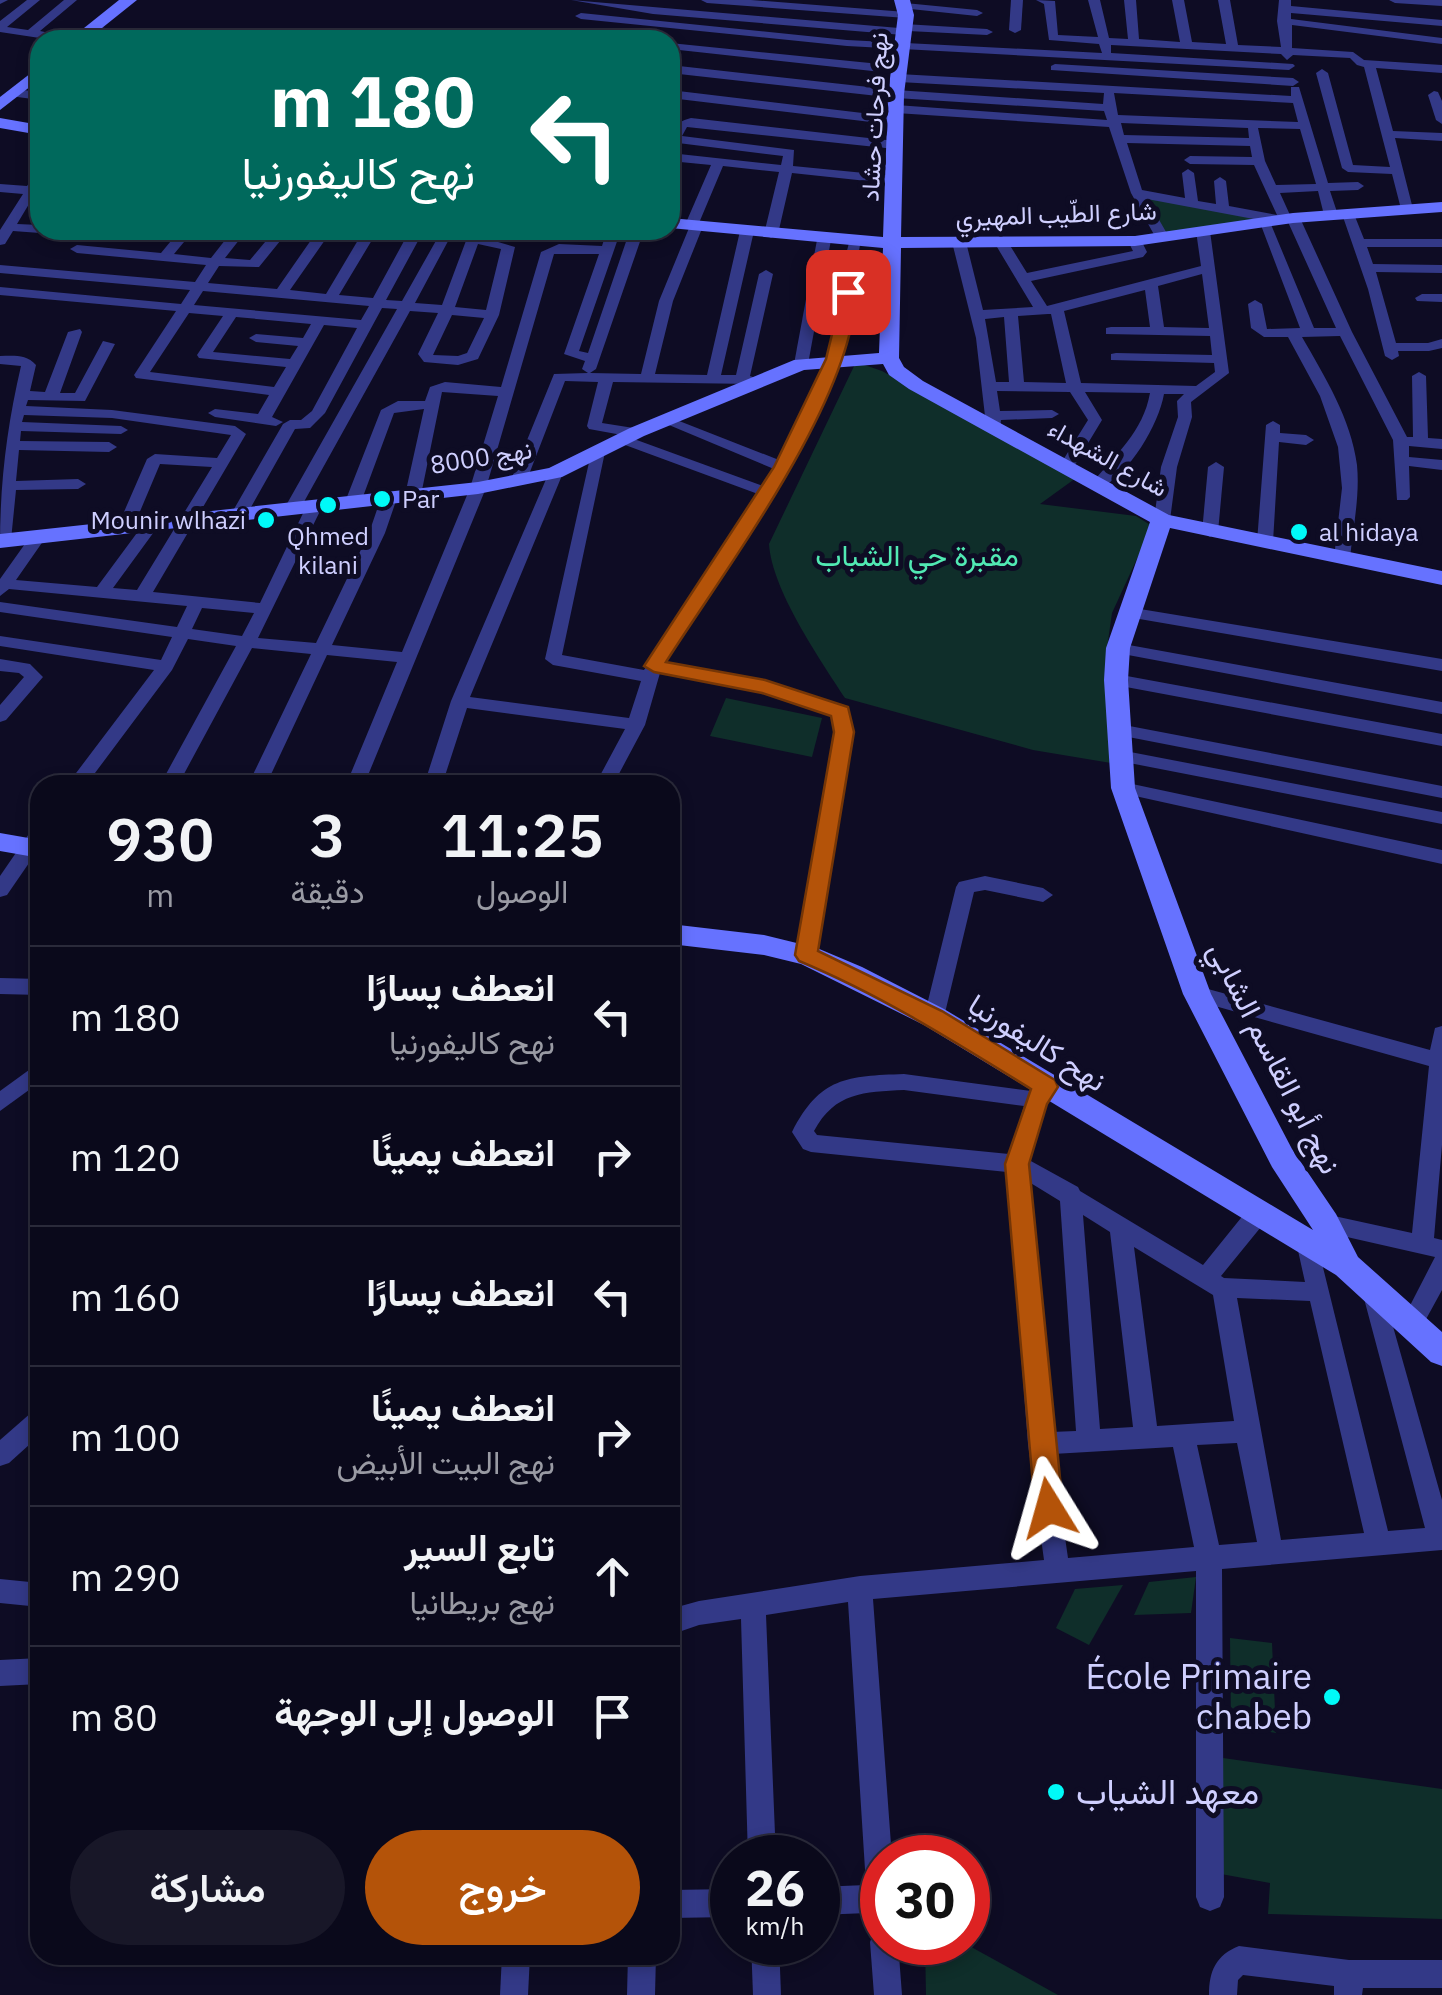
<!DOCTYPE html>
<html lang="ar">
<head>
<meta charset="utf-8">
<style>
  :root { --surface:#0a091b; --page:#181728; --text:#f1f3f6; --muted:#999aa3; --line:#2a2a3a; --accent:#b45309 }
  body { margin:0; font-family:"IBM Plex Sans",Vazirmatn,sans-serif; background:var(--page); color:var(--text); direction:rtl; height:100vh; display:flex; flex-direction:column; font-size:38px; white-space:nowrap }
  * { box-sizing:border-box; margin:0 }
  p { font-size:32px; color:var(--muted) }
  .icon { flex:none; width:55px; height:55px; fill:none; stroke:currentColor; stroke-width:2; stroke-linecap:round; stroke-linejoin:round }
  .map { position:relative; flex:1; overflow:hidden; direction:ltr }
  .panel { position:absolute; left:30px; top:775px; width:650px; height:1190px; display:flex; flex-direction:column; background:var(--surface); border-radius:30px; box-shadow:0 5px 15px #0003,0 0 0 2px var(--line); direction:rtl }
  .panel>* { flex:none }
  .banner { position:absolute; left:30px; top:30px; width:650px; height:210px; border-radius:30px; box-shadow:0 5px 15px #0003,0 0 0 2px var(--line); direction:rtl; background:#00695c; color:#fff; overflow:hidden }
  .speed { position:absolute; left:710px; top:1835px; display:flex; gap:20px; font-size:50px; font-weight:700; text-align:center }
  .speed>* { display:grid; place-content:center; width:130px; height:130px; border-radius:50%; background:var(--surface); box-shadow:0 5px 15px #0003,0 0 0 2px var(--line); line-height:1 }
  .speed small { font-size:25px; font-weight:400 }
  .speed .limit { border:15px solid #d22; background:#fff; color:#111 }
  .pin { position:absolute; display:grid; place-items:center; width:85px; height:85px; color:#fff; margin:-42px; border-radius:20px; box-shadow:0 5px 15px #0006 }
  .me { position:absolute; width:110px; margin:-55px; rotate:352deg; stroke-linejoin:round; filter:drop-shadow(0 0 8px #0008) }
  .turn { display:flex; align-items:center; gap:35px; height:210px; padding:0 40px; font-size:45px }
  .turn .icon { width:130px; height:130px; stroke-width:2.5 }
  .turn b { display:block; font-size:70px; line-height:85px }
  .eta { display:flex; justify-content:space-evenly; align-items:center; height:170px; text-align:center }
  .eta b { font-size:60px; font-weight:600; line-height:70px }
  .primary-button { display:flex; gap:20px; margin-top:auto; padding:20px 40px }
  .primary-button a { flex:1; height:115px; border-radius:60px; background:var(--accent); color:#fff; font-size:40px; font-weight:600; line-height:115px; text-align:center }
  .primary-button a+a { background:var(--page); color:var(--text) }
  ul { padding:0; list-style:none }
  li { display:flex; align-items:center; gap:30px; height:140px; padding:0 40px; border-top:2px solid var(--line) }
  li div { flex:1 }
  li b { display:block; font-size:38px }
  li em { font-style:normal }
  .map>svg:first-child { display:block }
</style>
</head>
<body>
<div class="map">
<svg width="1442" height="1995" viewBox="0 0 1442 1995">
  <rect width="100%" height="100%" fill="#0e0c24"/>
  <g fill="#0f2e2a">
    <path d="M1144,195L1275,219L1165,234Z"/>
    <path d="M856,362L882,371L1076,478L1040,504L1136,516L1152,526L1112,613L1107,648L1111,763L1033,750L845,698C819,658 772,590 769,544Z"/>
    <path d="M726,698L822,718L812,757L710,736Z"/>
    <path d="M1196,1577L1191,1613L1134,1615L1149,1582Z"/>
    <path d="M1123,1585L1089,1645L1056,1628L1075,1589Z"/>
    <path d="M1230,1638L1272,1643L1276,1733L1231,1725Z"/>
    <path d="M1223,1758L1442,1789V1919L1268,1914L1270,1883L1221,1874Z"/>
    <path d="M925,1943H964L1058,1995H926Z"/>
  </g>
  <g fill="none" stroke-linecap="round" stroke-linejoin="round">
    <g fill="#333987" fill-rule="evenodd">
      <path d="M0,0H8L0,4Z"/>
      <path d="M27,0H40L7,27L28,30L64,0H77L40,31L83,40H53L0,32V21Z"/>
      <path d="M571,0L899,28L904,24L987,29L993,32L987,35L908,31L903,35L653,14Z"/>
      <path d="M701,0H751L906,12L912,15L906,18L707,3Z"/>
      <path d="M1011,0H1023L1021,30L1015,33L1009,30Z"/>
      <path d="M1036,0L1055,1L1058,35L1098,37L1088,0H1100L1109,38L1128,39L1124,0H1136L1139,39L1180,42L1172,0H1184L1192,42L1226,44L1218,0H1230L1238,45L1281,47L1277,21L1279,0H1291V6L1442,20V26L1291,13V19L1442,38V44L1292,25V48L1353,52L1364,60L1442,65V73L1376,68L1393,131L1442,133V141L1395,138L1413,209L1407,213L1401,209L1392,174L1348,172L1342,168L1316,73L1322,69L1328,73L1353,165L1390,167L1364,67L1357,65L1350,58L1293,55L1287,60L1281,54L1111,45V53L1293,64L1295,66L1289,70L847,46L581,19L575,16L581,13L847,40L1102,53L1099,44L1049,40L1044,4Z"/>
      <path d="M1389,0H1442V6L1395,3Z"/>
      <path d="M905,3L977,10L983,13L977,16L901,8V4Z"/>
      <path d="M91,26L170,37L176,40H145L87,31V27Z"/>
      <path d="M575,34L612,40L571,39L569,37Z"/>
      <path d="M670,43L900,66L906,70L900,74L670,49Z"/>
      <path d="M1055,64L1293,78L1299,82L1293,86L1051,70V66Z"/>
      <path d="M670,65L896,90L1103,104L1104,93L899,82L893,78L899,74L1291,96V87H1299L1328,183L1358,182L1364,186L1358,190L1330,191L1338,215L1331,219L1324,215L1318,191L1280,193L1290,215L1300,218L1352,332L1407,437H1413L1412,376L1419,372L1426,376L1428,438L1442,439V449L1409,446V457L1442,460V470L1409,466L1410,497L1407,500H1397L1393,440L1340,336L1302,337C1325,377 1351,419 1357,465C1360,496 1353,528 1350,558L1342,563L1336,561L1334,558L1342,488L1338,447L1320,396L1288,337H1264L1251,328L1248,304L1255,300L1262,304L1267,329L1300,328L1259,220L1147,199L1169,237L1157,240L1131,193L1109,127L896,113L890,109L896,105L1107,120L1104,111L896,98L670,73ZM1114,93L1293,103L1298,122L1118,115ZM1121,123L1248,128L1249,138L1124,135ZM1258,128L1300,129L1316,184L1276,185L1265,161ZM1127,143L1250,146L1252,157L1190,156L1184,160L1190,164L1254,165L1277,215L1229,206L1226,181L1220,177L1214,181L1216,204L1198,201L1194,173L1188,169L1182,173L1185,198L1142,190ZM1270,222H1288L1336,328H1314Z"/>
      <path d="M14,89L40,92V100L10,96L8,93Z"/>
      <path d="M670,90L896,117L902,121L896,125L670,98Z"/>
      <path d="M1434,91L1438,92L1442,101V124L1436,120L1428,95Z"/>
      <path d="M691,118L895,141L901,145L895,149L687,127L682,136L794,150L793,166L895,176L901,180L895,184L792,173L778,234L771,238L764,234L779,172L723,166L699,223L703,226L673,301L655,374L707,375L740,231L747,227L754,231L721,375H736L759,274L766,270L773,274L750,376L761,380L754,384L613,382L602,423L640,429V435H623L763,486L774,469L657,420L664,416L669,417L779,460L827,359L841,314L840,277L849,243L861,240L854,277L855,314L841,359L791,467L665,662L765,681L847,708L853,732L814,960H800L797,955L835,732L833,715L763,692L660,673L645,725L613,785H595L625,729L467,708L442,785H424L451,701L550,470L555,468L563,473L470,697L629,718L641,681L553,665L545,659L592,449L597,447L605,452L562,655L644,670L758,494L617,442L614,439L622,435L589,429L587,426L598,382L565,381L528,477L520,482L512,477L554,374L588,373L582,369L585,361L564,354L599,254H554L486,488L364,785H346L397,662L327,655L266,785H248L311,654L252,648L178,785H160L236,646L188,639L172,670L86,785H67L154,670L0,646V636L161,660L172,637L0,612V602L177,627L187,606L9,589L0,596V579L32,534L38,532L46,537L16,580L97,587L145,522L151,520L159,525L113,588L137,590L212,467L160,464L133,528L125,533L119,531L117,528L147,459L155,454L217,458L231,435L112,418L24,415L22,422L121,426L128,430L121,434L21,431L20,441L109,442L117,447L109,452L19,450L16,481L78,479L86,484L78,489L16,490L11,540L0,544C0,482 7,426 21,366L0,364V356C14,356 26,354 36,365L30,391L45,392L68,332L80,329L82,332L60,393H75L103,341L115,344L85,401L28,400L26,406L112,410L235,426L246,434L153,592L260,603L306,507L308,504H320L322,507L258,638L316,643L369,533L381,498L384,495H394L397,498L385,533L332,645L402,652L470,488L498,396L442,392L421,495L413,500L405,495L424,409L394,413L361,502L353,507L347,505L345,502L381,410L398,401H425L430,387L445,382L501,387L541,252L559,244L602,246L607,230H621L579,351L588,353L630,230H644L596,369L590,373L641,374L659,301L689,228L685,225L711,165L670,161V153L781,165L783,156L678,143L670,151C670,133 672,123 691,118ZM202,608L254,613L242,636L192,629Z"/>
      <path d="M40,172V195L35,194L17,224L40,225V230H46L40,233L13,231L5,244L0,245V230L23,194L0,192V184L27,186L36,173Z"/>
      <path d="M1348,210L1354,214L1364,239H1442V247H1367L1373,264L1442,265V273L1376,272L1396,343H1428L1442,339V348L1429,351H1398L1399,356L1392,360L1385,356L1368,289L1342,214Z"/>
      <path d="M1203,227L1210,231L1229,373L1191,402L1192,417L1177,467L1170,520L1162,525L1154,520L1161,467L1178,417L1177,401L1184,394H1164C1159,424 1129,475 1100,488L1092,483C1116,454 1143,432 1150,393L1085,392L1102,420L1073,468L1068,470L1060,465L1088,420L1070,392L997,391L1000,411L1052,410L1059,414L1052,418L1001,420L1000,431H990L985,416L976,338L952,242L959,238L966,242L983,310L1033,307L994,242L996,239H1006L1027,273L1133,251L1128,241L1140,238L1147,252L1143,257L1031,281L1047,306L1201,266L1196,231ZM1202,274L1209,328L1164,327L1158,286ZM1145,290L1150,327H1111L1106,328V334L1210,336L1212,355L1116,353L1111,354V360L1214,363L1215,372L1196,386L1081,383L1064,311ZM1048,314H1051L1066,383L1024,382L1018,316ZM1004,317L1009,382H996L985,319Z"/>
      <path d="M47,230H97L100,233C88,240 59,237 47,230Z"/>
      <path d="M180,230H194L174,254L211,258L233,230H247L225,258L250,260L275,230H289L259,267L219,266L208,283L277,289L318,230H332L290,290L326,294L364,230H378L339,295L373,298L410,230H424L386,300L402,301L442,230H454L415,303L442,305L470,230H484L481,237L515,247L499,315L478,359L458,365L424,362L418,354L438,313L410,311L300,509L292,514L286,512L284,509L397,309L382,308L325,413L310,428L295,429L246,516L238,521L230,516L283,424L290,420H301L312,411L357,328L324,325L272,417L283,422L276,426L215,417L208,413L215,409L258,414L269,395L136,378L134,375L176,311L0,295V287L181,304L190,290L0,273V265L195,282L206,265L77,253L70,249L77,245L161,253ZM478,244L501,249L486,310L455,307ZM203,291L369,306L361,320L194,305ZM189,313L223,316L197,355L199,358L286,367L274,387L150,372ZM452,315L484,318L467,353L458,356L433,355ZM236,317L311,324L303,338L256,334L249,338L256,342L298,346L290,359L213,352Z"/>
      <path d="M824,236L831,240L808,364L801,368L794,364L817,240Z"/>
      <path d="M1422,294H1442V302L1417,301L1415,298Z"/>
      <path d="M1273,421L1280,425V433L1306,435L1314,440L1306,445L1279,442L1273,542L1265,547L1257,542L1266,425Z"/>
      <path d="M1216,462L1224,467L1218,532L1210,537L1202,532L1208,467Z"/>
      <path d="M1128,607L1442,659V671L1122,616V608Z"/>
      <path d="M1118,643L1442,702V714L1112,652V644Z"/>
      <path d="M0,659L30,664L43,677L6,720L0,722V705L24,677L19,673L0,671Z"/>
      <path d="M1116,674L1442,734V746L1110,684L1107,680L1110,676Z"/>
      <path d="M1119,724L1442,786V798L1113,734L1110,730Z"/>
      <path d="M1120,750L1442,812V824L1114,760L1111,756Z"/>
      <path d="M1123,782L1442,850V864L1117,792L1114,788Z"/>
      <path d="M40,826V847L7,895L0,897V876L33,828Z"/>
      <path d="M985,876L1043,888L1053,895L1043,902L985,890L974,892L944,1017L941,1023H927L924,1017L956,887L959,882Z"/>
      <path d="M0,978L40,979V995L0,994Z"/>
      <path d="M1197,986L1430,1050L1435,1028L1442,1026V1145L1434,1238L1442,1240V1290L1419,1332L1411,1335L1403,1332L1400,1325L1435,1257L1325,1232L1317,1230L1314,1223L1317,1216L1325,1214L1412,1233L1429,1066L1190,999L1187,994L1190,989Z"/>
      <path d="M40,1062V1082L0,1111V1091Z"/>
      <path d="M904,1074L1031,1091L1042,1084L1049,1086L1052,1092L1046,1103L1029,1160L1078,1187L1080,1191L1203,1265L1249,1208L1257,1206L1265,1208L1268,1215L1265,1222L1221,1276L1224,1278L1305,1282L1297,1246L1300,1239L1308,1237L1316,1239L1388,1531L1425,1528L1362,1291L1365,1284L1373,1281L1381,1284L1442,1500V1550L1222,1569L1224,1897L1220,1907L1210,1911L1200,1907L1196,1897V1571L873,1599L892,1858H882V1942H898L902,1995H874L870,1942L874,1932L880,1929L872,1926L868,1913L818,1915V1887L866,1885L848,1602L766,1615L776,1858H748L741,1619L699,1625L670,1635V1609L699,1601L860,1576L1044,1560L1028,1444L1007,1172L811,1152L803,1149L792,1132C820,1077 847,1076 904,1074ZM904,1090L1024,1106L1009,1154L817,1135L814,1131C835,1092 864,1092 904,1090ZM1029,1182L1060,1201L1076,1431L1051,1432ZM1083,1215L1110,1232L1133,1427L1100,1429ZM1134,1247L1213,1295L1234,1421L1157,1426ZM1237,1298L1310,1301L1364,1533L1281,1540ZM1237,1443L1257,1542L1219,1545L1197,1445ZM1173,1447L1194,1547L1068,1558L1053,1454Z"/>
      <path d="M40,1409V1435L9,1463L0,1466V1440L32,1412Z"/>
      <path d="M0,1579L40,1583V1607L0,1603Z"/>
      <path d="M40,1658V1684L0,1686V1660Z"/>
      <path d="M732,1889V1917L670,1918V1890Z"/>
      <path d="M751,1942H779L781,1995H753Z"/>
      <path d="M1239,1946L1349,1960H1442V1988H1363L1362,1995H1334V1986L1243,1975L1238,1980L1237,1995H1209C1209,1971 1216,1955 1239,1946Z"/>
      <path d="M502,1955H530L528,1995H500Z"/>
      <path d="M628,1955H656L655,1995H627Z"/>
    </g>
    <g fill="#6672ff" fill-rule="evenodd">
      <path d="M119,0H137L87,40H69Z"/>
      <path d="M894,0H910L914,15L904,94L901,237L1135,236L1293,213L1442,202V212L1293,223L1135,246L901,248L899,358L904,367L923,381L1169,515L1442,571V585L1170,528L1130,648L1128,680L1135,788L1211,994L1292,1149L1336,1214L1358,1257L1442,1332V1366L1431,1362L1336,1275L924,1025L801,964L764,955L670,944V924L764,935L817,948L862,967L944,1009L1313,1230L1272,1167L1183,994L1111,788L1104,680L1106,648L1150,522L909,389L889,375L883,364L804,370L644,436L562,477L478,494L0,548V534L478,482L549,468L630,428L794,360L879,353L883,248L670,228V218L883,237L888,94L898,15Z"/>
      <path d="M40,66V79L0,110V97Z"/>
      <path d="M0,118L40,125V135L0,128Z"/>
      <path d="M0,833L40,840V858L0,851Z"/>
    </g>
  </g>
  <path fill="#b45309" stroke="#753606" stroke-width="2.5" d="M843,289L856,292C852,402 726,568 666,662L765,680L848,707L854,732L818,951L942,1011L1055,1080L1058,1087L1047,1104L1029,1164L1063,1508L1059,1518L1049,1521L1039,1518L1035,1508L1005,1164L1031,1089C955,1042 881,995 799,961L795,955L834,732L831,716L762,693L654,672L644,666L774,467L826,359Z"/>
  <g fill="#00faf8" stroke="#0e0c24" stroke-width="4">
    <circle cx="382" cy="499" r="10"/>
    <circle cx="328" cy="505" r="10"/>
    <circle cx="266" cy="520" r="10"/>
    <circle cx="1299" cy="532" r="10"/>
    <circle cx="1332" cy="1697" r="10"/>
    <circle cx="1056" cy="1792" r="10"/>
  </g>
  <g text-anchor="middle" stroke-width="10" stroke-linejoin="round" paint-order="stroke">
    <g font-size="25" fill="#cfcfff" stroke="#0e0c24">
      <text transform="translate(874 117) rotate(-87)" y="9">نهج فرحات حشاد</text>
      <text transform="translate(1056 214) rotate(-2)" y="9">شارع الطّيب المهيري</text>
      <text transform="translate(481 457) rotate(-9)" y="9">نهج 8000</text>
      <text transform="translate(1108 458) rotate(29)" y="9">شارع الشهداء</text>
    </g>
    <g font-size="25" fill="#cfcfff" stroke="#0e0c24" text-anchor="start">
      <text x="402" y="508">Par</text>
      <text x="246" y="529" text-anchor="end">Mounir wlhazi</text>
      <text x="1319" y="541">al hidaya</text>
      <text x="328" y="545" text-anchor="middle">Qhmed<tspan x="328" dy="29">kilani</tspan></text>
    </g>
    <g font-size="30" fill="#51e9b3" stroke="#0e0c24">
      <text x="917" y="566">مقبرة حي الشباب</text>
    </g>
    <g font-size="30" fill="#cfcfff" stroke="#0e0c24">
      <text transform="translate(1037 1043) rotate(32)" y="10">نهح كاليفورنيا</text>
      <text transform="translate(1274 1058) rotate(63)" y="10">نهج أبو القاسم الشابي</text>
    </g>
    <g font-size="35" fill="#cfcfff" stroke="#0e0c24" text-anchor="end">
      <text x="1312" y="1689">École Primaire<tspan x="1312" dy="40">chabeb</tspan></text>
      <text x="1076" y="1804" text-anchor="start">معهد الشياب</text>
    </g>
  </g>
</svg>
<div class="speed"><div>26<small>km/h</small></div><div class="limit">30</div></div>
<div class="pin" style="left:848px;top:292px;background:#d93025"><svg class="icon" aria-label="arrive" viewBox="0 0 24 24"><path d="M6 21V4h12l-3 4 3 4H6"/></svg></div>
<svg class="me" style="left:1049px;top:1508px" viewBox="-20 -20 40 40"><path d="M0-17L14 15 0 8-14 15z" fill="#b45309" stroke="#fff" stroke-width="4"/></svg>
<div class="banner">
<div class="turn"><svg class="icon" aria-label="left" viewBox="0 0 24 24"><path d="M17 20v-9H6M10 6l-5 5 5 5"/></svg><div><b>180 m</b>نهح كاليفورنيا</div></div>
</div>
<section class="panel">
<div class="eta">
<div><b>11:25</b><p>الوصول</p></div>
<div><b>3</b><p>دقيقة</p></div>
<div><b>930</b><p>m</p></div>
</div>
<ul>
<li><svg class="icon" aria-label="left" viewBox="0 0 24 24"><path d="M17 20v-9H6M10 6l-5 5 5 5"/></svg><div><b>انعطف يسارًا</b><p>نهح كاليفورنيا</p></div><em>180 m</em></li>
<li><svg class="icon" aria-label="right" viewBox="0 0 24 24"><path d="M7 20v-9h11M14 6l5 5-5 5"/></svg><div><b>انعطف يمينًا</b></div><em>120 m</em></li>
<li><svg class="icon" aria-label="left" viewBox="0 0 24 24"><path d="M17 20v-9H6M10 6l-5 5 5 5"/></svg><div><b>انعطف يسارًا</b></div><em>160 m</em></li>
<li><svg class="icon" aria-label="right" viewBox="0 0 24 24"><path d="M7 20v-9h11M14 6l5 5-5 5"/></svg><div><b>انعطف يمينًا</b><p>نهج البيت الأبيض</p></div><em>100 m</em></li>
<li><svg class="icon" aria-label="ahead" viewBox="0 0 24 24"><path d="M12 20V5M6 11l6-6 6 6"/></svg><div><b>تابع السير</b><p>نهج بريطانيا</p></div><em>290 m</em></li>
<li><svg class="icon" aria-label="arrive" viewBox="0 0 24 24"><path d="M6 21V4h12l-3 4 3 4H6"/></svg><div><b>الوصول إلى الوجهة</b></div><em>80 m</em></li>
</ul>
<div class="primary-button"><a>خروج</a><a>مشاركة</a></div>
</section>
</div>
</body>
</html>
